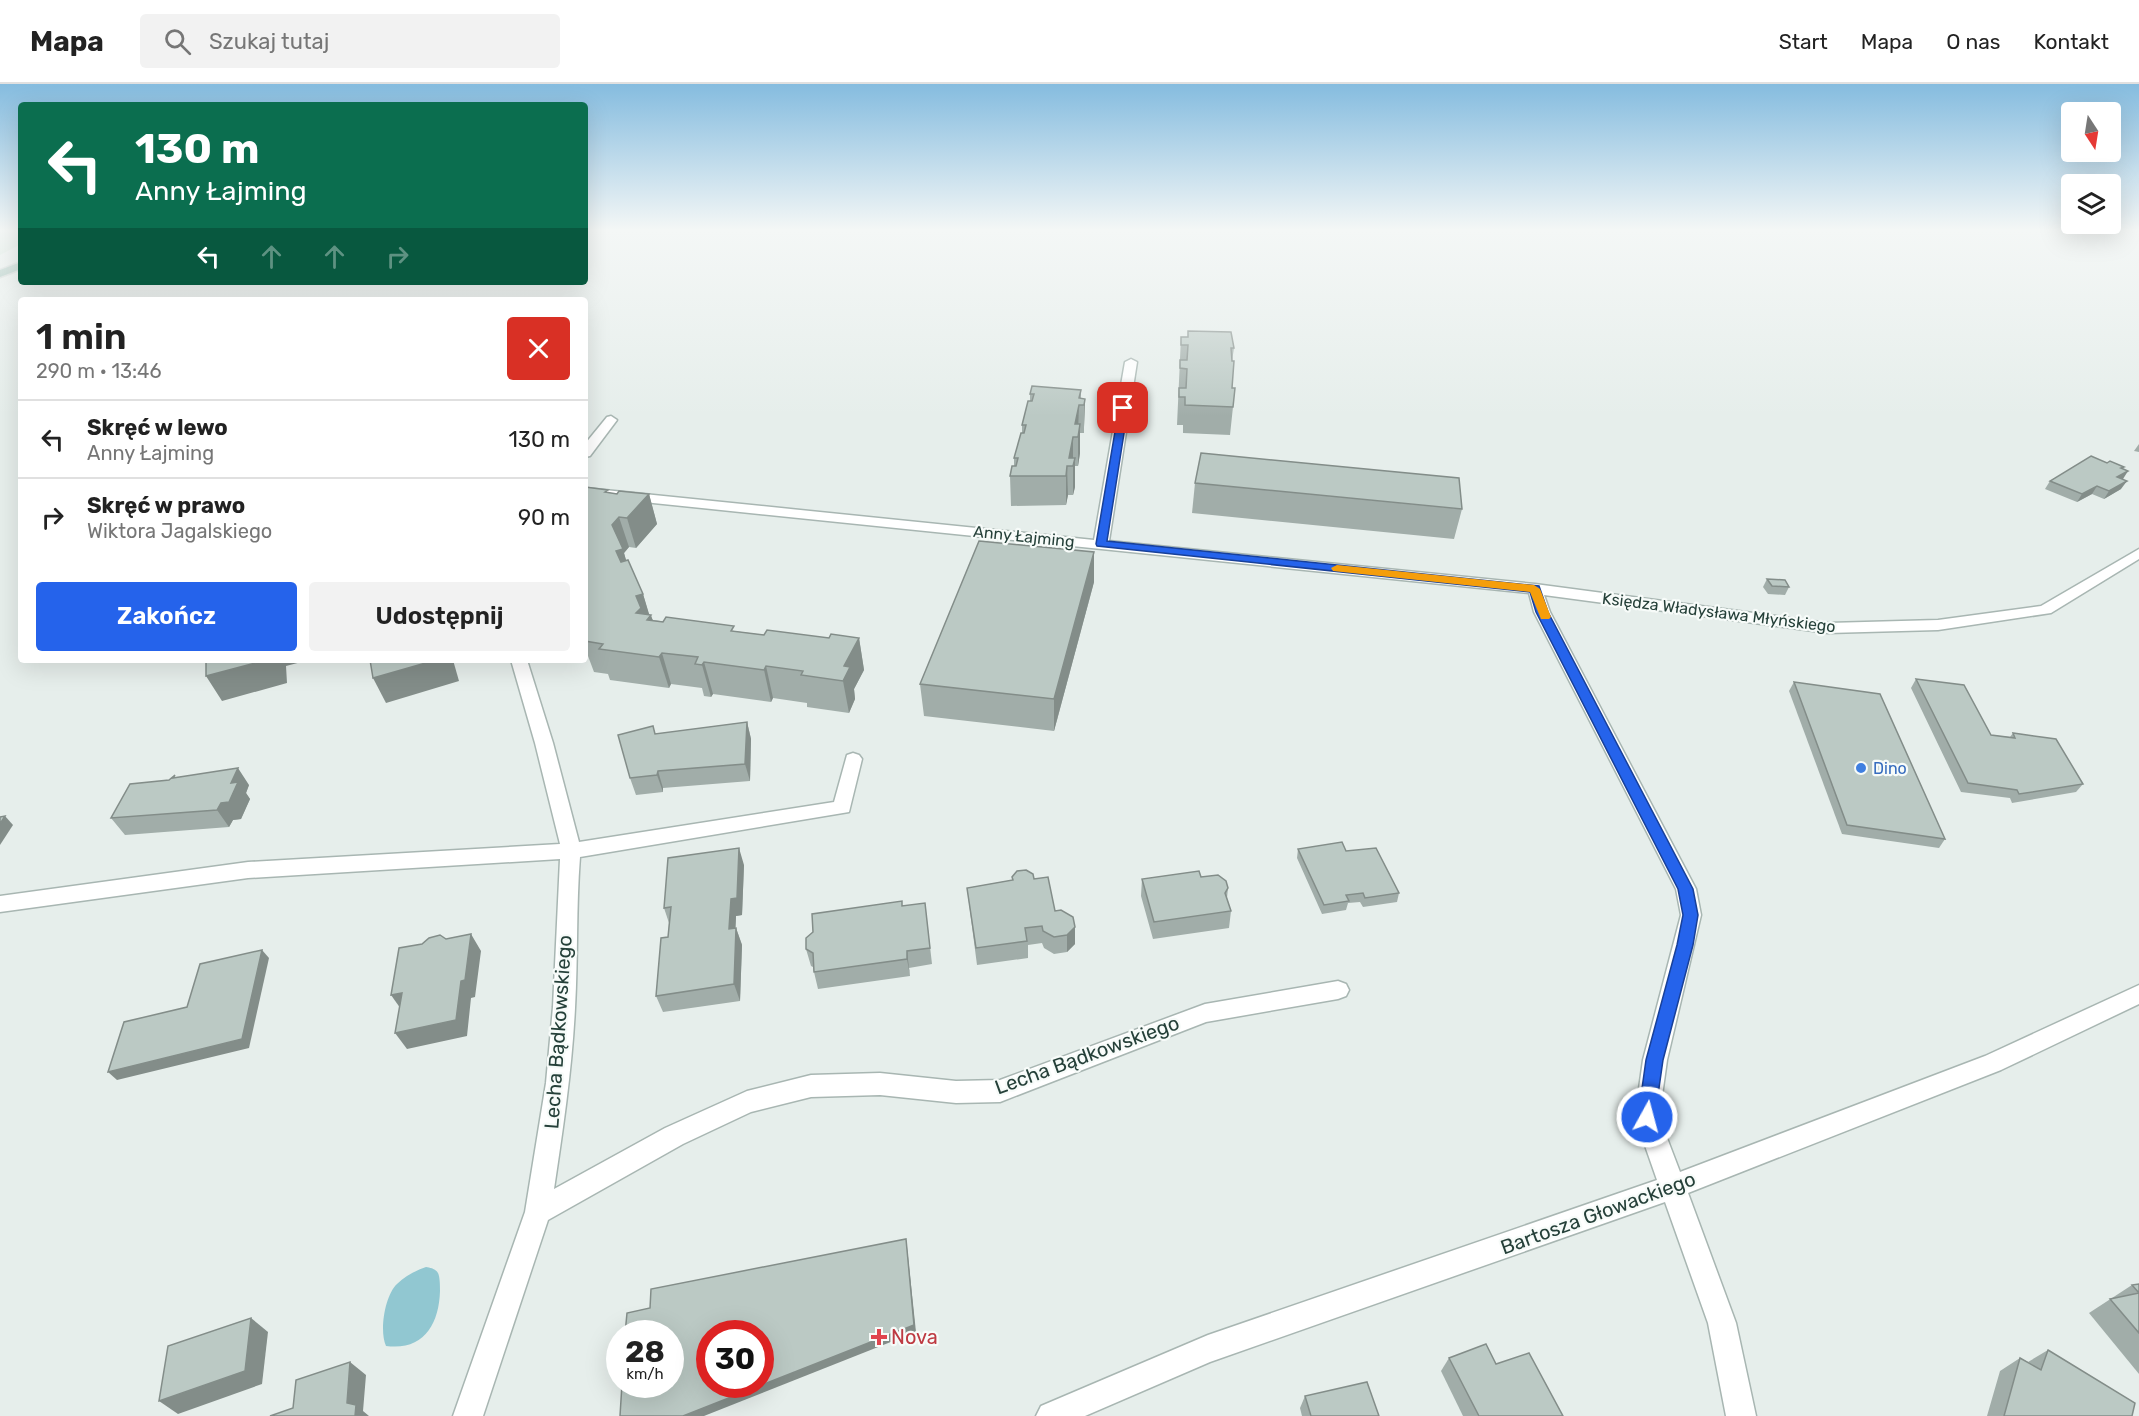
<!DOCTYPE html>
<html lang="pl">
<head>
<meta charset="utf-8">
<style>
  :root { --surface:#fff; --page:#f2f2f2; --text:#222; --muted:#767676; --line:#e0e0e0; --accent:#2563eb }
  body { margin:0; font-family:Rubik,sans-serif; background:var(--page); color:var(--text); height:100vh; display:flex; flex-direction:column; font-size:22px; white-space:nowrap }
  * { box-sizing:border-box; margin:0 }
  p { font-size:20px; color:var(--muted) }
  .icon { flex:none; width:33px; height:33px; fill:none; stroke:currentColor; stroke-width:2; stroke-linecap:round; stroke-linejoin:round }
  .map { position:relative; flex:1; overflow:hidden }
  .sheet { position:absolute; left:18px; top:213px; width:570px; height:366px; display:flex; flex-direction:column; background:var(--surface); border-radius:6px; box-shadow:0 6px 24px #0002 }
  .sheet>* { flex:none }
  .guide { position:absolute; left:18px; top:18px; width:570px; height:183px; border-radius:6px; box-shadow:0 6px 24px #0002; background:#0b6e4f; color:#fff; overflow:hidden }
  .needle { width:39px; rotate:168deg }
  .controls { position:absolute; left:2061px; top:18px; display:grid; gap:12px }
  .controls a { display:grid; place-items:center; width:60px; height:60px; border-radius:6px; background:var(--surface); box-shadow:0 6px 24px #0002; font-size:30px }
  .speed { position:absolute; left:606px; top:1236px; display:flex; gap:12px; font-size:30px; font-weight:700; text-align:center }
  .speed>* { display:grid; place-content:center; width:78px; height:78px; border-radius:50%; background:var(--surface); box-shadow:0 6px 24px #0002; line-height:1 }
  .speed small { font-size:15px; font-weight:400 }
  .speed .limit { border:9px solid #d22; background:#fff; color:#111 }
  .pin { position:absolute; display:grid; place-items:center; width:51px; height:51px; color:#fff; margin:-26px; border-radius:12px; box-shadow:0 3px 9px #0006 }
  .me { position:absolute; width:66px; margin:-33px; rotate:7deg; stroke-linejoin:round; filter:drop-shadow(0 0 4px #0008) }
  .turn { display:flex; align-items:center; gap:21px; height:126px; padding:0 18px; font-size:27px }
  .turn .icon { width:78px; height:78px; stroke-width:2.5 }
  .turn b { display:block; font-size:42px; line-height:51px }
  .lanes { display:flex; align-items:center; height:57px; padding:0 18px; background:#0003; justify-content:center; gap:30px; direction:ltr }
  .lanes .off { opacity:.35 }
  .round { display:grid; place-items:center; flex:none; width:63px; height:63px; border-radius:6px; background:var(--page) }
  .headline { display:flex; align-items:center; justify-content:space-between; height:102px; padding:0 18px }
  h1 { font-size:36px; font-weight:600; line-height:45px }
  .primary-button { display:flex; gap:12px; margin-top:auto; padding:12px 18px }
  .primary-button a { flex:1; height:69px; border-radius:6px; background:var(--accent); color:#fff; font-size:24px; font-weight:600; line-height:69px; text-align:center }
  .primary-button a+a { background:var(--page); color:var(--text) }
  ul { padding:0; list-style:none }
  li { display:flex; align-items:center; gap:18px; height:78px; padding:0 18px; border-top:2px solid var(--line) }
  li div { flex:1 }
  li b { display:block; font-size:22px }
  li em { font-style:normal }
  header { display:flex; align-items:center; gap:36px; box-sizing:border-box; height:84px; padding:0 30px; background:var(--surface); border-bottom:2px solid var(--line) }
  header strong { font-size:28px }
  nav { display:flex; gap:33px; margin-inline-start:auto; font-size:21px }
  .search { width:420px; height:54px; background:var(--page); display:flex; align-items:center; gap:15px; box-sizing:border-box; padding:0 21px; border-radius:6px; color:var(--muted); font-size:22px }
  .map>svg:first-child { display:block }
</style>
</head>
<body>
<header>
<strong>Mapa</strong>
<div class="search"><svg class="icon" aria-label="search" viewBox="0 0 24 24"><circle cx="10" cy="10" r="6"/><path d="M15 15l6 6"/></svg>Szukaj tutaj</div>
<nav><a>Start</a><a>Mapa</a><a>O nas</a><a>Kontakt</a></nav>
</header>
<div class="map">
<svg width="2139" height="1332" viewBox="0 0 2139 1332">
  <rect width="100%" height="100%" fill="#e6eeeb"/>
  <path fill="#c0dec9" d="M0,145H21V160L0,171Z"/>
  <path fill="#91c7d1" d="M426,1183C430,1184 435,1184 438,1189C440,1193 440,1202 440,1207C439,1241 423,1267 386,1262C379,1247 385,1211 397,1200C405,1192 415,1187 426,1183Z"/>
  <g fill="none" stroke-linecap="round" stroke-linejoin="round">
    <defs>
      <g id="minor">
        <path d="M1131,275L1137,278L1109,457L1535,500L1828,539L1938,536L2041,522L2139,465V475L2051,529L1938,546L1828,549L1544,511L1550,528L1696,805L1701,831L1667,976L1659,1033L1680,1088L1985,972L2139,901V920L2001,986L1688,1109L1736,1239L1756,1332H1726L1708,1239L1665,1118L1210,1278L1085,1332H1036L1041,1322L1208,1251L1657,1096L1635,1033L1643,976L1681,831L1676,805L1534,528L1529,509L585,412V404L1094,456L1125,278Z"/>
        <path d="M611,332L617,336L590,372L585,373V360L607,333Z"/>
        <path d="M511,576H527L553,659L579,758L834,718L847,671L853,669L859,671L862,675L849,728L580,773C576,823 578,873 575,924C572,985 563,1045 554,1105L665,1044L747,1007L811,991L880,989L956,997L1000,996L1205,920L1338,897L1346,900L1349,906L1346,912L1338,915L1206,938L1000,1018L956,1019L880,1011L811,1013L751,1028L683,1060L548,1136L483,1332H453L525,1128L546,999L553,923L560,775L248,794L0,828V812L248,778L560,760L535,659Z"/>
      </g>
      <path id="major" d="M21,178V185L0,193V186Z"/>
    </defs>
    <use href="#minor" stroke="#a8b6b2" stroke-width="3"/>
    <use href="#major" stroke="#c2cac8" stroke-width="3"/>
    <use href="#minor" fill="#fff" fill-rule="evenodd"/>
    <use href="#major" fill="#6da294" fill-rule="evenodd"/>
  </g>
  <g fill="#a1ada9">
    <path d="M1181,253L1234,264L1232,277V304H1235L1230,351L1183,349V341H1177Z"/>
    <path d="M1081,306V314L1085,315L1084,343V349H1080V369L1078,382H1075V403L1073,411H1068L1066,421L1011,422L1010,392L1014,382V374L1022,349V341L1030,317V310Z"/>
    <path d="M2139,360V368L2134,367Z"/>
    <path d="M2107,379L2124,383L2123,385L2128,387L2121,395V405L2104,415L2092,410L2077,418L2045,405L2050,397Z"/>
    <path d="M1195,399L1462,425L1454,455L1192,429Z"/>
    <path d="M585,403L611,409L649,410L657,440L636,464L629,463L624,469L626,477L643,510L649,531L653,536L764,551L829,554H859L864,586L854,605L855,615L849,629L807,623V619L773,614L771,618L713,610L711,613L704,612L702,604L671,600L669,604L610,596L608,590L594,588L585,564Z"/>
    <path d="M1094,468V498L1054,647L924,632L920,600Z"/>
    <path d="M1767,495L1789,503L1785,511L1768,510L1763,503Z"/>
    <path d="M1916,595L1991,651L2010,653L2013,649L2083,700L2076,708L2012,719L2010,714L1961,708L1911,604Z"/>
    <path d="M1794,598L1945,755L1939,764L1842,750L1789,607Z"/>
    <path d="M747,638L751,655L750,697L663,704V708L636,711L630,694L655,650Z"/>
    <path d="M177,694L249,701L246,709L250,715L241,735L233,736L229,743L125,751L111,734L169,696Z"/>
    <path d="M1298,765L1346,767L1399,809L1397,818L1363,823L1360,818L1348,819L1346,826L1322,830L1297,774Z"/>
    <path d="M744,781L742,831L736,832L735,844H736L742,861L740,917L663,928L656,912L668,853L669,839L664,824Z"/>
    <path d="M1012,793L1034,795L1055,827L1075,843V860L1067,868L1054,870L1044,864L1042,859L1028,861V874L977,881L967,804L1012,796Z"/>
    <path d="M1142,795L1228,804L1227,814L1231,827L1229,844L1153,855L1141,812Z"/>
    <path d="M925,819L932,880L909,884L910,892L818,905L814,888L813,883L811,882L806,865L903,822Z"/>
    <path d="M2139,1200V1290L2089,1229L2132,1201Z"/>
    <path d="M2048,1266L2132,1332H1987L2000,1287L2020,1274L2028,1278Z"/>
    <path d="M1449,1274L1496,1280L1563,1332H1463L1441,1287Z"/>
    <path d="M1305,1312L1379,1332H1302L1300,1324Z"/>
  </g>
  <g fill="#838d89">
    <path d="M1085,315L1084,343V349V321Z"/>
    <path d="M1079,321L1078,349L1075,340Z"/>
    <path d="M1080,340V369L1078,382V353Z"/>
    <path d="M1073,353V382L1069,374Z"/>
    <path d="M1075,374V403L1073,411V382Z"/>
    <path d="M1067,382L1068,411L1066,421V392Z"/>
    <path d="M2128,387L2123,395L2111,401L2117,393Z"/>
    <path d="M2127,397L2121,405L2104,415L2109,407Z"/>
    <path d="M2097,402L2092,410L2077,418L2082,410Z"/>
    <path d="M649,410L657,440L636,464L627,434Z"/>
    <path d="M619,433L629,463L624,469L632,496L626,498L616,467L612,441Z"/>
    <path d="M1094,468V498L1054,647V615Z"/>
    <path d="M643,510L650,533L651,531L661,562L636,529V512Z"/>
    <path d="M859,554L864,586L854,605L855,615L849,629L843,597L844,582Z"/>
    <path d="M662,569L671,600L669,604L659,573Z"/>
    <path d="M267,576H309L286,582L287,599L222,617L206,592Z"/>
    <path d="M436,576H453L459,597L386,619L373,594Z"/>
    <path d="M704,578L713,610L711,613L702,581Z"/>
    <path d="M766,582L773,614L771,618L764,586Z"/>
    <path d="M747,638L751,655L750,697L745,680Z"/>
    <path d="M238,684L249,701L246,709L250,715L241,735L233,736L229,743L217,726Z"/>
    <path d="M658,687L663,704V708L657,691Z"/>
    <path d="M5,732L13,741L0,761V740Z"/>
    <path d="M739,764L744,781L742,831L736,832L735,861L729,845L731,815Z"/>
    <path d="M1075,843V860L1067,868V851Z"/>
    <path d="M736,844L742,861L740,917L734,900Z"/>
    <path d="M471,850L481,867L475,913L471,914L467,952L407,965L395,949L461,897Z"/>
    <path d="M262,866L269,874L249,964L117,996L108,988Z"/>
    <path d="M907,867L909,884L910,892L907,875Z"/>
    <path d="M402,909L403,928L391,911Z"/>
    <path d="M906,1155L907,1163L916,1248L704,1332H683Z"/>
    <path d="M251,1234L268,1248L262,1300L178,1330L159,1317Z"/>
    <path d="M350,1278L366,1291L363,1327L369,1332H355L347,1319Z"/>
  </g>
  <g fill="#bbc9c4" stroke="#838d89" stroke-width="1.5" fill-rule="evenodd">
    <path d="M1188,247L1231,248L1234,264H1231L1232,277H1234L1232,304H1235L1233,323L1185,321V313H1179V304H1186L1187,285L1180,284V276H1187L1188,261H1181V253H1188Z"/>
    <path d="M1032,302L1081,306L1079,314L1085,315L1084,321H1079L1075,340H1080L1078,353H1073L1069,374H1075L1073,382H1067L1066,392H1010L1012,382H1016L1018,374H1014L1021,349H1024L1026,341H1022L1028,317H1032L1034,310H1030Z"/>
    <path d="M1201,369L1459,394L1462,425L1195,399Z"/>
    <path d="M2091,372L2107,379L2110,377L2124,383L2121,384L2128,387L2117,393L2127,397L2109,407L2097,402L2082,410L2050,397Z"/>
    <path d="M585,403L608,406L605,408L617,410L619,407L649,410L627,434L619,433L612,441L623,465L616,467L621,478L628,476L643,510L636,512L641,524L636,529L651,531L647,536L663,538L666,533L734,542L731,547L764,551L767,546L829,554L831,550L859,554L844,582L850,583L843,597L801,591L803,587L766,582L764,586L704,578L702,581L695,580L698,573L662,569L659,573L599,565L603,560L585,557V545L587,544L585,540Z"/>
    <path d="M979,457L1094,468L1054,615L920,600Z"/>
    <path d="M1767,495L1785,496L1789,503L1772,502Z"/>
    <path d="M206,576H267L206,592Z"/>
    <path d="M370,576H436L373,594Z"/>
    <path d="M1916,595L1964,601L1991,651L2015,654L2013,649L2056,655L2083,700L2019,710L2017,706L1968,699Z"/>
    <path d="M1794,598L1880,610L1945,755L1847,741Z"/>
    <path d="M747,638L745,680L658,687L657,691L630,694L618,651L653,642L655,650Z"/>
    <path d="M238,684L231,699L238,698L229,718L221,719L217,726L111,734L130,700L169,696L175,691L173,694Z"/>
    <path d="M5,732L0,740V733Z"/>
    <path d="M1342,758L1346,767L1376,764L1399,809L1365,814L1363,809L1346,811L1349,817L1324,821L1298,765Z"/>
    <path d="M739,764L737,814L731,815L729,845L736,844L734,900L656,912L661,854L668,853L671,823L664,824L668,774Z"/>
    <path d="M1026,786L1033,790L1034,795L1048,793L1055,827L1061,826L1073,833L1075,843L1067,851L1054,853L1043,847L1042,842L1025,844L1027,857L976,864L967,804L1013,796L1012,793L1017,787Z"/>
    <path d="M1199,787L1201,793L1218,791L1226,797L1228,804L1225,809L1231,827L1154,838L1142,795Z"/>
    <path d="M902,817V822L925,819L930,864L907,867V875L814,888L813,869L806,865V854L813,848L812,830Z"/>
    <path d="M471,850L465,896L461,897L456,936L395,949L402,909L391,911L399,864L422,860L429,854L440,851L446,855Z"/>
    <path d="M262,866L242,955L108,988L124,938L187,923L200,880Z"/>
    <path d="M906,1155L914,1241L683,1332H620L622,1300H670V1250H625L627,1229L650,1224L651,1205ZM710,1250H760V1300H710Z"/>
    <path d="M2139,1200V1249L2110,1215L2139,1209L2132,1201Z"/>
    <path d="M251,1234L245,1287L159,1317L168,1262Z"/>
    <path d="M1486,1260L1496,1280L1529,1269L1563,1332H1479L1449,1274Z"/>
    <path d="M2048,1266L2135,1319L2132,1332H2004L2020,1274L2041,1286Z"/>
    <path d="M350,1278L347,1319L356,1321L355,1332H270L293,1324L296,1296Z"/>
    <path d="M1367,1298L1379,1332H1311L1305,1312Z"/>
  </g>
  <linearGradient id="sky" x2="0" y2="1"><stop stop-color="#85bcdf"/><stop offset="0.44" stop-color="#f4f7f6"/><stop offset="1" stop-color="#f4f7f6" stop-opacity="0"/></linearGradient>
  <rect width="2139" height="332" fill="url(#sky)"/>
  <path fill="#2563eb" stroke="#184099" stroke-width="1.5" d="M1123,321L1128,324L1107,457L1539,502L1548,528L1693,805L1698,831L1693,861L1663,976L1654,1039L1647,1041L1641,1039L1638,1033L1646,976L1677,861L1683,831L1678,805L1536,528L1530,508L1097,462L1096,460L1119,324Z"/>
  <path fill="#f59e0b" d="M1337,481L1534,501L1540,505L1551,533L1549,535H1541L1530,508L1333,487L1331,484Z"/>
  <circle fill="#3f7fe0" stroke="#f7fbf9" stroke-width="2" cx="1861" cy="684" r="6"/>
  <path fill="#e0444e" stroke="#f7fbf9" stroke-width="2" d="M876 1244h6v6h6v6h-6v6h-6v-6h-6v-6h6z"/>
  <g text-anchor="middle" stroke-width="4.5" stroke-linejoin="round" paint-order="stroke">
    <g font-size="16" fill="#254039" stroke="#f7fbf9">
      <text transform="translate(1024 452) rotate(6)" y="6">Anny Łajming</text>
      <text transform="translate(1719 528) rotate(7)" y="6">Księdza Władysława Młyńskiego</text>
    </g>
    <g font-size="16" fill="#366cbe" stroke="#f7fbf9" text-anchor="start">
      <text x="1873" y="690">Dino</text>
    </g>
    <g font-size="20" fill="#254039" stroke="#f7fbf9">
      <text transform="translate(558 948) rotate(-86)" y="7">Lecha Bądkowskiego</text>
      <text transform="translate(1087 971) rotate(-20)" y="7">Lecha Bądkowskiego</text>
      <text transform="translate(1598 1129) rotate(-20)" y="7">Bartosza Głowackiego</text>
    </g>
    <g font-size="20" fill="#be3a42" stroke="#f7fbf9" text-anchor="start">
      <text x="891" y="1260">Nova</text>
    </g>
  </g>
</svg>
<div class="controls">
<a><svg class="needle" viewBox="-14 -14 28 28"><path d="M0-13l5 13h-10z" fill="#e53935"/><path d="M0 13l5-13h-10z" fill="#767676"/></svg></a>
<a><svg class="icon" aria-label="layers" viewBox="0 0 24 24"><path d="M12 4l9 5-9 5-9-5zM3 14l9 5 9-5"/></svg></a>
</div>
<div class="speed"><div>28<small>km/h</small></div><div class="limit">30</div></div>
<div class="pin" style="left:1123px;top:324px;background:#d93025"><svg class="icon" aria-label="arrive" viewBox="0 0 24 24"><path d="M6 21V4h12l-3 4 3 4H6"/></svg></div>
<svg class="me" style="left:1647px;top:1033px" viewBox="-20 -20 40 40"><circle r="17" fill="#2563eb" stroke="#fff" stroke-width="3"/><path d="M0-11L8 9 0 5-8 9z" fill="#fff"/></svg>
<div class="guide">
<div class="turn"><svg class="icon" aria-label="left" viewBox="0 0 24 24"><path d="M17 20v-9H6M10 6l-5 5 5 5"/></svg><div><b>130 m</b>Anny Łajming</div></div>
<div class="lanes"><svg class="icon" aria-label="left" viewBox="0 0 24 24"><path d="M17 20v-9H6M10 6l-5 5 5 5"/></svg><svg class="icon off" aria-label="ahead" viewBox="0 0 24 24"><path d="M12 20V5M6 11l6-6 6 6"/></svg><svg class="icon off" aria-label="ahead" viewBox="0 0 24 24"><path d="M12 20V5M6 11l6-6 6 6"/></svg><svg class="icon off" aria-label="right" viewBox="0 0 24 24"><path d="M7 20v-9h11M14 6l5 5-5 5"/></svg></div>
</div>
<section class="sheet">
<div class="headline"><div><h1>1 min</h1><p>290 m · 13:46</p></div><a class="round" style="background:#d93025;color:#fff"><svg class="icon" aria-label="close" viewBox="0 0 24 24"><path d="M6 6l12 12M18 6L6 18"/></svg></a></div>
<ul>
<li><svg class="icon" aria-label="left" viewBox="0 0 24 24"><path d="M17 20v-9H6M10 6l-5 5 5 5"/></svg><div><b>Skręć w lewo</b><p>Anny Łajming</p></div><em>130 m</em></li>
<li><svg class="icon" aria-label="right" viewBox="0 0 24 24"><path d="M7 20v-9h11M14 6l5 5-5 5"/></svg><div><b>Skręć w prawo</b><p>Wiktora Jagalskiego</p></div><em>90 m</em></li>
</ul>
<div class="primary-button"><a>Zakończ</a><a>Udostępnij</a></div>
</section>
</div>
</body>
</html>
